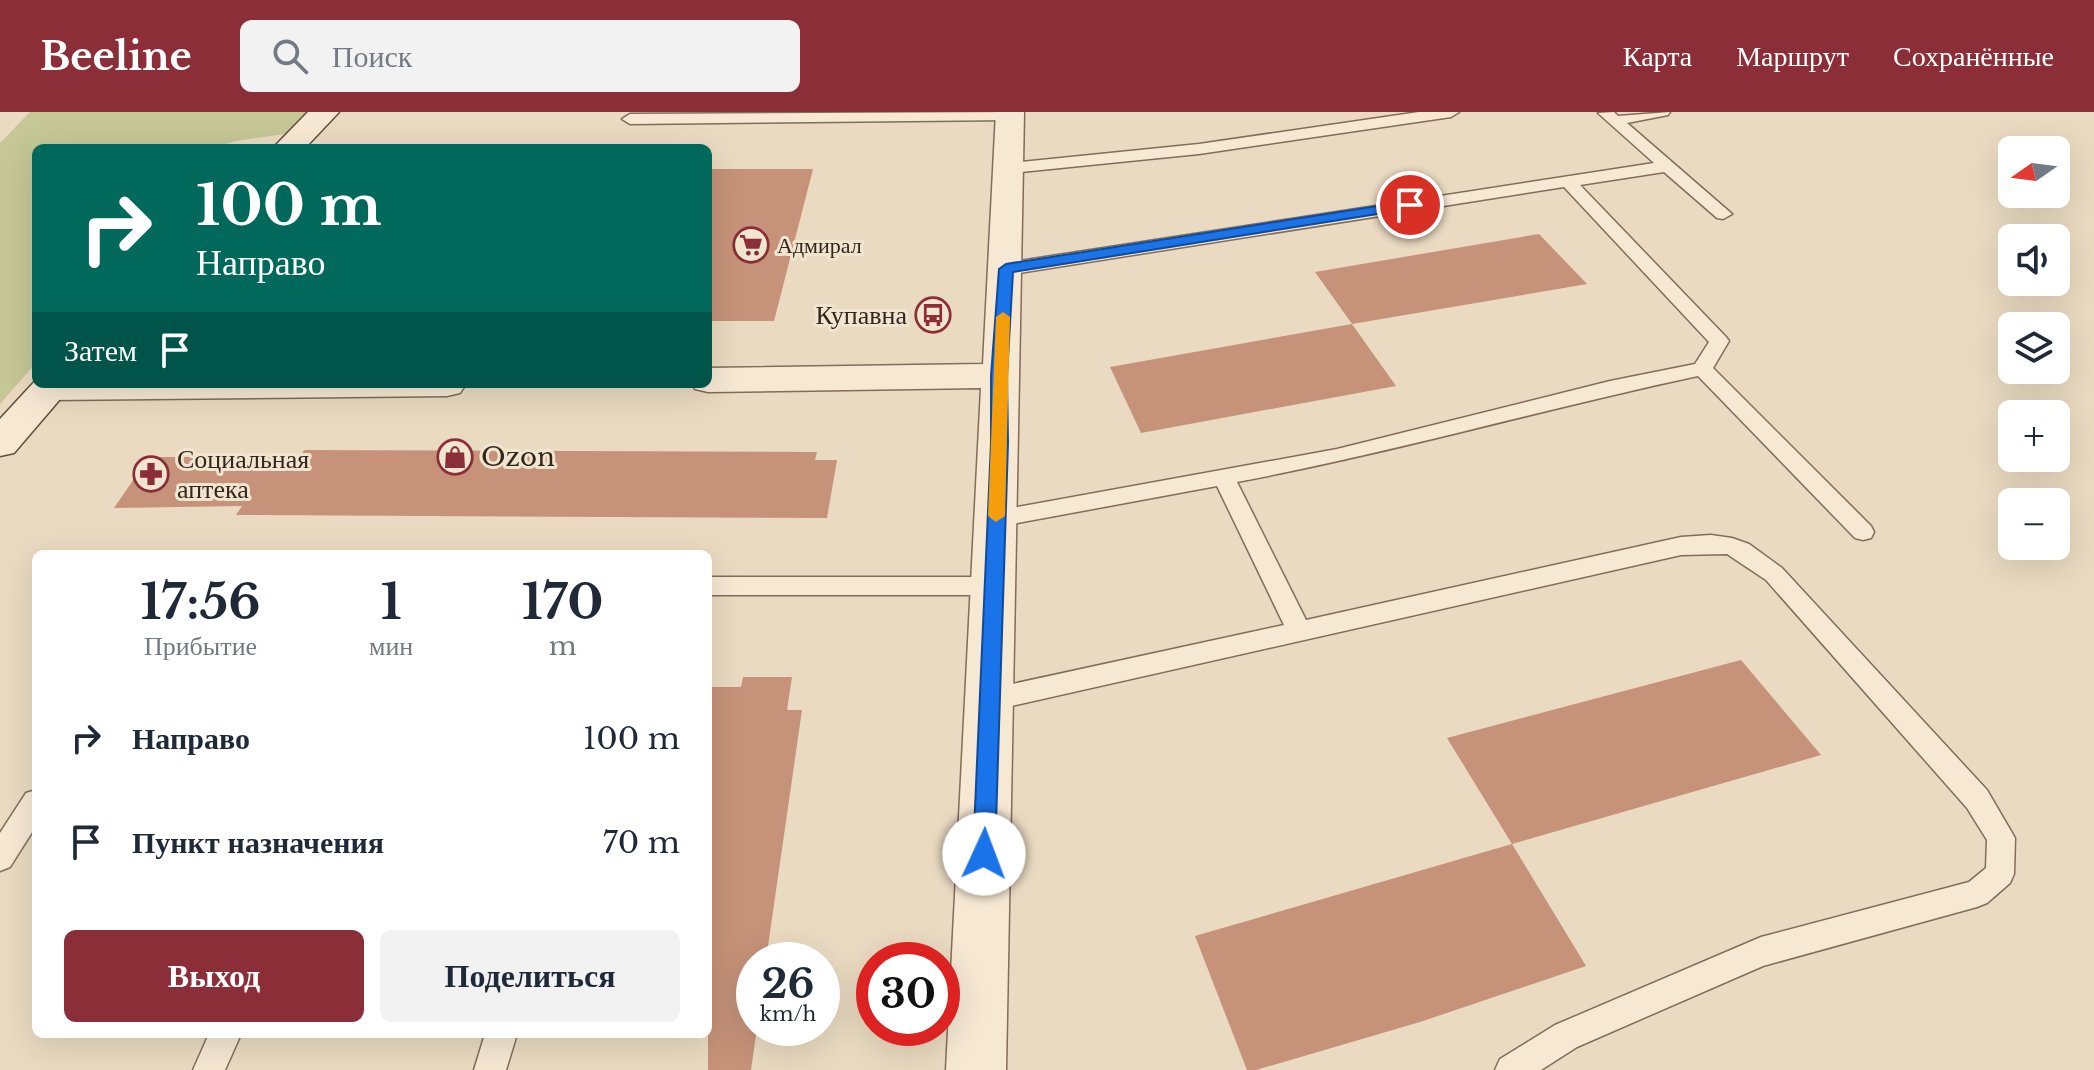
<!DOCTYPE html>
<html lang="ru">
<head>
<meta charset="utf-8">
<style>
  :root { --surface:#fff; --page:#f2f2f3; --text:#1f2937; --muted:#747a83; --accent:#8c2e37 }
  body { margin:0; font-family:"Libre Baskerville",serif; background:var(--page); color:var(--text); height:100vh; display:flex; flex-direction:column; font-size:30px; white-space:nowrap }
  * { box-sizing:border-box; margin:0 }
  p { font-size:26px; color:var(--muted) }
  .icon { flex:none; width:44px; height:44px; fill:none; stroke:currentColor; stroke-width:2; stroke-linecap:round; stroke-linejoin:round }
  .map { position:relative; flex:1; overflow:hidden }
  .details { position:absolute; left:32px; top:438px; width:680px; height:488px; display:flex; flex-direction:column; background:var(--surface); border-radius:12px; box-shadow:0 8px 32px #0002 }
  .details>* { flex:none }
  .top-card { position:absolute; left:32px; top:32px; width:680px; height:244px; border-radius:12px; box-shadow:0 8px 32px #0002; background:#00695c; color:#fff; overflow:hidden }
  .needle { width:52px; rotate:256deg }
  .controls { position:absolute; left:1998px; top:24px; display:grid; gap:16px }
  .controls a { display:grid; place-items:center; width:72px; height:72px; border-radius:12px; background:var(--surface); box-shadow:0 8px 32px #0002; font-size:40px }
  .speed { position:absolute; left:736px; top:830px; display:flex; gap:16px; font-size:40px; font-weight:700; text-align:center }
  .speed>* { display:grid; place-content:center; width:104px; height:104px; border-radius:50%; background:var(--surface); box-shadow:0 8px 32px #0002; line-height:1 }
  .speed small { font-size:20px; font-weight:400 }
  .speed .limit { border:12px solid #d22; background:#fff; color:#111 }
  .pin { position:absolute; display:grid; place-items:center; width:68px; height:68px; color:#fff; margin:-34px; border:4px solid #fff; border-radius:50%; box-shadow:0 2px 8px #0007 }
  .me { position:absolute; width:88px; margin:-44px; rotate:2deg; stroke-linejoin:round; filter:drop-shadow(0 0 6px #0008) }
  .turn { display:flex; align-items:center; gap:28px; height:168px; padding:0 32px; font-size:36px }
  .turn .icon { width:104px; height:104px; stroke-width:2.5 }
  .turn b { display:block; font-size:56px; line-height:68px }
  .then { display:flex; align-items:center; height:76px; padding:0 32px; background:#0003; gap:16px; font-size:30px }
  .eta { display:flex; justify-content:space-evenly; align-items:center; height:136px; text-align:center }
  .eta b { font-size:48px; font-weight:700; line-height:56px }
  .action { display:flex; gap:16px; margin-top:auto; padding:16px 32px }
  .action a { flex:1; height:92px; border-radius:12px; background:var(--accent); color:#fff; font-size:32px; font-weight:700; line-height:92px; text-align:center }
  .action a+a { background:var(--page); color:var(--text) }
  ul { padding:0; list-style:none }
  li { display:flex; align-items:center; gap:24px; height:104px; padding:0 32px }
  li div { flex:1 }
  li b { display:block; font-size:30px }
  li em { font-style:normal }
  header { display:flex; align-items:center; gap:48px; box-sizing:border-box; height:112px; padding:0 40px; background:var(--accent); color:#fff }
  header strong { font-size:38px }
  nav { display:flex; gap:44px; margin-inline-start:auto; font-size:28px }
  .search { width:560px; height:72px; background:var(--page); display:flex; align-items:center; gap:20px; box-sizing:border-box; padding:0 28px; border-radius:12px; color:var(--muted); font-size:30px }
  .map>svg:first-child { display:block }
</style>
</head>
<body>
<header>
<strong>Beeline</strong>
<div class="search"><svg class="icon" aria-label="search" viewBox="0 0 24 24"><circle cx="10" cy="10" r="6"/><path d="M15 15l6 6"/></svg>Поиск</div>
<nav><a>Карта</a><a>Маршрут</a><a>Сохранённые</a></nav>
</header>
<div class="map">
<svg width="2094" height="958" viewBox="0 0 2094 958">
  <rect width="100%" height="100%" fill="#eadac1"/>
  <path fill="#c5c796" d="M30,0H325L305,19L236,29L214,36H36V251L0,292V31Z"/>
  <g fill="#c69279">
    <path d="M708,57H813L774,209H708Z"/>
    <path d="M1539,122L1587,172L1352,212L1315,160Z"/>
    <path d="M1352,212L1396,274L1141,321L1110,255Z"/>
    <path d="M304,338L817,340L815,348H837L827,406L236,403L242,394L114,396L149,345H300Z"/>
    <path d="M1741,548L1821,643L1512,732L1447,626Z"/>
    <path d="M743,565H792L787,598H802L766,848H754V916H757L751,958H708V575H741Z"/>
    <path d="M1512,732L1586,854L1420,910L1256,958H1247L1195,824Z"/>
  </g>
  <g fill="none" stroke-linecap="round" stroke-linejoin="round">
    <defs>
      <g id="service">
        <path d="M1016,0V6L1010,8L630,12L622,7L630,2Z"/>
        <path d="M1419,0H1459L1451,5L1199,42L1010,61L1002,56L1010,51L1199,32Z"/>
        <path d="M1614,0L1618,4L1670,0L1668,3L1627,11L1732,102L1723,107L1717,106L1664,60L1580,73L1726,225L1729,229L1713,256L1871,414L1874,420L1871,426L1863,428L1855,426L1698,264C1543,297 1392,341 1237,370L1306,508L1681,425L1711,423L1732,426L1749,432L1782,456L1987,678L2015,726L2014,762L2010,771L1987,791L1977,795L1763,854L1577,935L1541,958H1495L1500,947L1555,913L1761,825L1969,770L1986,756L1987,728L1967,696L1766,468L1727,442L1681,443L989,599L980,596L976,588L980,580L989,577L1284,513L1217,374L996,415L988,413L985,407L988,401L996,399L1337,337L1610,269L1695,252L1709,230L1564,75L1006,163L997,157L1006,151L1654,51L1598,1Z"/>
        <path d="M708,465H994L1002,468L1006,474L1002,480L994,483H708Z"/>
        <path d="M36,678V714L10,755L0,759V721L26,681Z"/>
        <path d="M209,922H241L225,958H193Z"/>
        <path d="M485,922H517L506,958H474Z"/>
      </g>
      <g id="minor">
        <path d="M996,0H1024L1006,958H946L981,276L708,280L695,277L692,272H708V256L983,252Z"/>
        <path d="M36,268V272H466L460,281L447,284L50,288L37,285L31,276Z"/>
      </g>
      <g id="secondary">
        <path d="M308,0H339L305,36H273Z"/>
        <path d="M36,268V272H73L14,341L0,344V307Z"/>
      </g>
    </defs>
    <use href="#service" stroke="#826c5a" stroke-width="3"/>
    <use href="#minor" stroke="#826c5a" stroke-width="3"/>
    <use href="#secondary" stroke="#644d3d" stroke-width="3"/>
    <use href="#service" fill="#f6e8d3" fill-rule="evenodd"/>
    <use href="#minor" fill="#f6e8d3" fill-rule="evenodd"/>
    <use href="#secondary" fill="#f6e8d3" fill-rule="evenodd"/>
  </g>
  <path fill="#1a73e8" stroke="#114b97" stroke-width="2" d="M1410,89L1417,93L1415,96L1013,160L1007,264L1008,331L995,742L991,749L984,752L976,749L973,742L991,331V264L999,157L1006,152Z"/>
  <path fill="#f59e0b" d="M1003,200L1010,205L1005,404L996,410L988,404L996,205Z"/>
  <defs>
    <symbol id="supermarket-ring" viewBox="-11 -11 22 22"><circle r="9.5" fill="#f2e5d0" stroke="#8c2e37" stroke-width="1.5"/><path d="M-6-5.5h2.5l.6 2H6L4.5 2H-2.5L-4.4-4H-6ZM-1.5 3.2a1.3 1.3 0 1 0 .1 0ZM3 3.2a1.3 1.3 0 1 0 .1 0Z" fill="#8c2e37"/></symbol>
    <symbol id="bus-ring" viewBox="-11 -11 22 22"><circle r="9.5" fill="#f2e5d0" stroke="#8c2e37" stroke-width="1.5"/><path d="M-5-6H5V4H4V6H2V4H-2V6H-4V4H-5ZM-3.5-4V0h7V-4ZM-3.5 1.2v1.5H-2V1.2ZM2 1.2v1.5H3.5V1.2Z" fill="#8c2e37"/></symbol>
    <symbol id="shop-ring" viewBox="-11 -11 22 22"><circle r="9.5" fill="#f2e5d0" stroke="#8c2e37" stroke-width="1.5"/><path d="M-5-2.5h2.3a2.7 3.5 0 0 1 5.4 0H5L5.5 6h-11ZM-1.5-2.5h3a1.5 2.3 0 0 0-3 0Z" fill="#8c2e37"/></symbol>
    <symbol id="pharmacy-ring" viewBox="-11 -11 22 22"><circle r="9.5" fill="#f2e5d0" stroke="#8c2e37" stroke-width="1.5"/><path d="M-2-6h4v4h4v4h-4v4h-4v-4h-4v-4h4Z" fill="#8c2e37"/></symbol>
  </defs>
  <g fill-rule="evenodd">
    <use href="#supermarket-ring" x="731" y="113" width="40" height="40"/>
    <use href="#bus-ring" x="913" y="183" width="40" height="40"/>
    <use href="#shop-ring" x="435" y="325" width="40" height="40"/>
    <use href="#pharmacy-ring" x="131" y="342" width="40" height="40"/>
  </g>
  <g text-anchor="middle" stroke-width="6" stroke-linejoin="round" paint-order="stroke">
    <g font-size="22" fill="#33261d" stroke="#f2e5d0" text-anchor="start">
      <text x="777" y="141">Адмирал</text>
    </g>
    <g font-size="26" fill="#33261d" stroke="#f2e5d0" text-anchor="start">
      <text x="907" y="212" text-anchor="end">Купавна</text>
      <text x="481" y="354">Ozon</text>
      <text x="177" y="356">Социальная<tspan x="177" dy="30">аптека</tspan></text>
    </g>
  </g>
</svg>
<div class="controls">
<a><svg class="needle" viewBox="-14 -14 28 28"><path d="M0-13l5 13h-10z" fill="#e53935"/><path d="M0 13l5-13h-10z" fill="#747a83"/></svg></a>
<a><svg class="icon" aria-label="sound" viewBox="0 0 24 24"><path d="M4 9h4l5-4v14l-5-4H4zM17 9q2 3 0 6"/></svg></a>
<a><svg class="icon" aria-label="layers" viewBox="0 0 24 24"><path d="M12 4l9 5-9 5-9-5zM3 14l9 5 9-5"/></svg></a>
<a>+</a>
<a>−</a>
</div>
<div class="speed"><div>26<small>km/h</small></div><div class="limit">30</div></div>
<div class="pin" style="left:1410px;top:93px;background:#d93025"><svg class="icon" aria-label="arrive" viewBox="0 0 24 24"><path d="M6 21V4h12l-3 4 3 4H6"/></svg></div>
<svg class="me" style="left:984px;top:742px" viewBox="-20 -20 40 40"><circle r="19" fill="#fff"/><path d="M0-13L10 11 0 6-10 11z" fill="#1a73e8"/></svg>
<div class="top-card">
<div class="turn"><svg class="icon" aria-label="right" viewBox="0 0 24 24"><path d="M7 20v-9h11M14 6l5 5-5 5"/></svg><div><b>100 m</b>Направо</div></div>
<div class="then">Затем<svg class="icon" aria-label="arrive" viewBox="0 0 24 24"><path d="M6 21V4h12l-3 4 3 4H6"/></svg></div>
</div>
<section class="details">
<div class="eta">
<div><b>17:56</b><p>Прибытие</p></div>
<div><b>1</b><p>мин</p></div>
<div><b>170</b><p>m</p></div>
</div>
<ul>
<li><svg class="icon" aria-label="right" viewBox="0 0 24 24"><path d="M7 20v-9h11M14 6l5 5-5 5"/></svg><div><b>Направо</b></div><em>100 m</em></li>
<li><svg class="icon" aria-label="arrive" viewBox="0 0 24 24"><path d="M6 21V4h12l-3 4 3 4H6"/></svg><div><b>Пункт назначения</b></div><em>70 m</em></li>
</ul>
<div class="action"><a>Выход</a><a>Поделиться</a></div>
</section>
</div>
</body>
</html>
